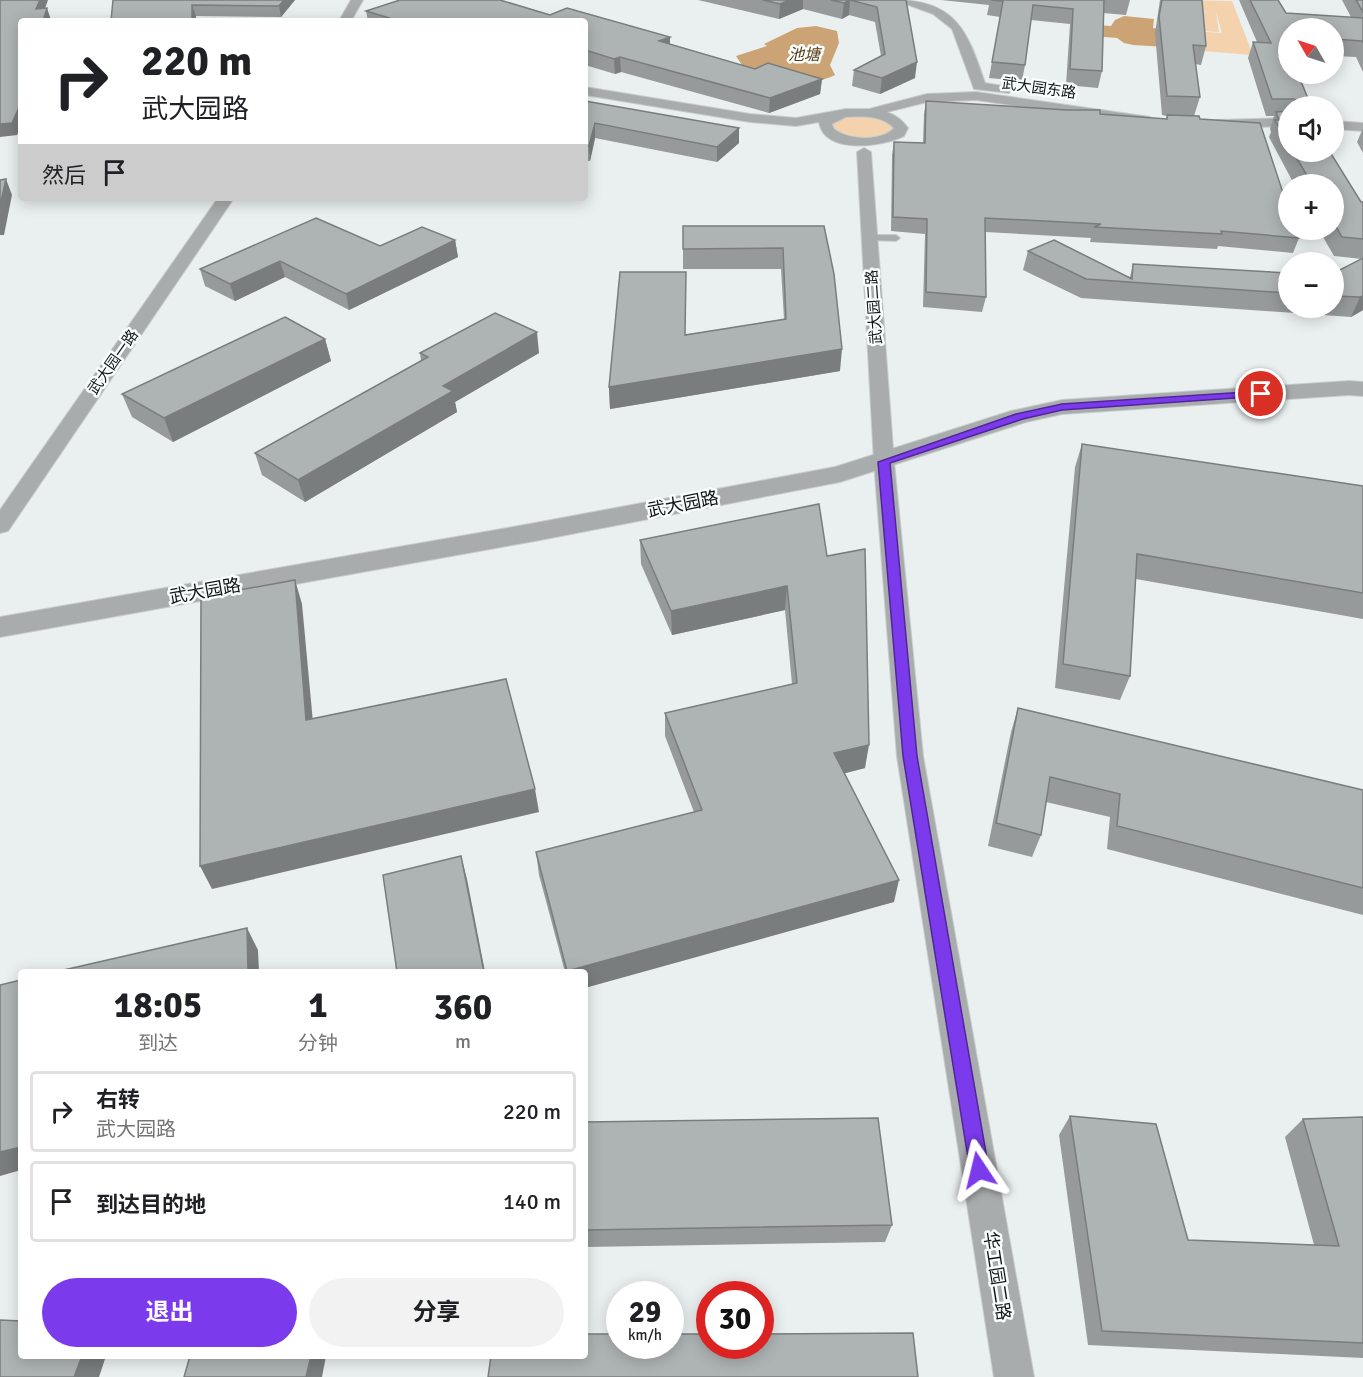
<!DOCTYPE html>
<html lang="zh">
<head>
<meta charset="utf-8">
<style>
  :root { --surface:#fff; --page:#f2f2f2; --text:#202124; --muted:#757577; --line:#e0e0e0; --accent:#7c3aed }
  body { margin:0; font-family:Signika,"Noto Sans SC",sans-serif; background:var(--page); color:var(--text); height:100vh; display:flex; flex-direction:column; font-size:22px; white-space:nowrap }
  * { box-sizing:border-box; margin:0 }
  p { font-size:20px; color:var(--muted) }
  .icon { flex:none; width:33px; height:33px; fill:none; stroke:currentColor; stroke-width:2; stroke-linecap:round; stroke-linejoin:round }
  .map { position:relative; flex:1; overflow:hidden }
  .details { position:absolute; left:18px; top:969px; width:570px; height:390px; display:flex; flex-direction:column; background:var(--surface); border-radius:6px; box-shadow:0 3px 15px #0003 }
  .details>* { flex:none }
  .guide { position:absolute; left:18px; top:18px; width:570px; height:183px; border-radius:6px; box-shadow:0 3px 15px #0003; background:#fff; color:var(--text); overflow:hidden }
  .needle { width:39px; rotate:309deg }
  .tools { position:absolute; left:1278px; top:18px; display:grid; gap:12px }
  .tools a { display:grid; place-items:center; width:66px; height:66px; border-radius:50%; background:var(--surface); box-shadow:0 3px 15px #0003; font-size:30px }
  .speed { position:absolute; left:606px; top:1281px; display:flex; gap:12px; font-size:30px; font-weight:700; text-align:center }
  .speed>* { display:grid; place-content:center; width:78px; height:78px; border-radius:50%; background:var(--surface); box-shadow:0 3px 15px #0003; line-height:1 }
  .speed small { font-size:15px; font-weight:400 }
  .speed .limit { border:9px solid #d22; background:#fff; color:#111 }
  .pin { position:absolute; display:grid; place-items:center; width:51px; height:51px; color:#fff; margin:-26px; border:3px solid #fff; border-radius:50%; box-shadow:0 2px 6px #0007 }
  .me { position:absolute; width:66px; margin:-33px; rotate:350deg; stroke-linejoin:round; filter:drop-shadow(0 0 4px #0008) }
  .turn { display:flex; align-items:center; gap:21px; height:126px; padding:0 24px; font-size:27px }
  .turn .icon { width:78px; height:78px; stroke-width:2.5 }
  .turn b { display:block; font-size:42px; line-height:51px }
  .then { display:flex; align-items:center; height:57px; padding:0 24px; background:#0003; gap:12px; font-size:22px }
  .eta { display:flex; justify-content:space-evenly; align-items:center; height:102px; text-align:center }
  .eta b { font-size:36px; font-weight:700; line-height:42px }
  .action { display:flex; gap:12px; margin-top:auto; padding:12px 24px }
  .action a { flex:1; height:69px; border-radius:36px; background:var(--accent); color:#fff; font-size:24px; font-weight:700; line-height:69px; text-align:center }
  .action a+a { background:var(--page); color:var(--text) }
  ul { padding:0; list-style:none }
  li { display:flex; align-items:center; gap:18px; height:81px; margin:0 12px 9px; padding:0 12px; border:3px solid var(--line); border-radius:6px }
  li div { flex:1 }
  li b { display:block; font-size:22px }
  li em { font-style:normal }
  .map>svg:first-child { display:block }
</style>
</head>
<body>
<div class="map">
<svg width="1363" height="1377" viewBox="0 0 1363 1377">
  <rect width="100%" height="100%" fill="#eaeff0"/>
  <g fill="#f3d2ad">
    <path d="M1176,0L1232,1L1253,55L1188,50L1205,37V32L1222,33L1216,12L1219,32L1202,31L1198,12H1211L1192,11Z"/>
    <path d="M847,116L880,117L894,127L893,131C877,142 844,142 831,126V123Z"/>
  </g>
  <g fill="#cca374">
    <path d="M1124,16L1154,19L1153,28L1162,29L1182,48L1133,45L1124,43L1117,38L1093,36L1095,25L1111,26L1115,20Z"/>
    <path d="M816,26L837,31L839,43L830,65L835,75C807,90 771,73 742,65L736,56L767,46L764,44L797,28Z"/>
  </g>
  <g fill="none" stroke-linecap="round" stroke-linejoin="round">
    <defs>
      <path id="service" d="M866,235H896L900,238L896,241L869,240L866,239Z"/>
      <g id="minor">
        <path d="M351,0H363L351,21H339Z"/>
        <path d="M895,0C956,0 968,32 985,83L1009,87L1011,90L1009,93L974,89L952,29L933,14Z"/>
        <path d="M585,87L750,114L796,118L846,109H869L927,94L976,92L1150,117L1157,121L1150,125L976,100L927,102L887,112C897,116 902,120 908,128L904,136C882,147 824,155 819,122L796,126L750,122L585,95ZM846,117C863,116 881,115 894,128C881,142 848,140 834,129L832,124Z"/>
        <path d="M1288,118V126L1217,128L1210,124L1217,120Z"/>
        <path d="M1334,121L1363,123V131L1334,129Z"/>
        <path d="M864,148L871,152L894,462L923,756L1034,1377H994L897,756L874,462L857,152Z"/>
        <path d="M218,198H234L8,531L0,533V510Z"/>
      </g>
      <path id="tertiary" d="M1349,381L1363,382V396L1349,395L1062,414L1026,422L840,482L535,541L0,637V617L535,523L835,467L1011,411L1062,400Z"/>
    </defs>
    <use href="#service" stroke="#c8cccd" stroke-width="2"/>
    <use href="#minor" stroke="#c8cccd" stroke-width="2"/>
    <use href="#tertiary" stroke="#c8cccd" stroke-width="2"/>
    <use href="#service" fill="#a9acac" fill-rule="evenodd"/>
    <use href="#minor" fill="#a9acac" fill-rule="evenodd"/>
    <use href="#tertiary" fill="#a9acac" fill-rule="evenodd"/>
  </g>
  <g fill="#969a9a">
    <path d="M113,0H295L281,17L196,16Z"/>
    <path d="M400,0H500L550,15L567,8L670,37V44L755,69L768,63L822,79L820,94L769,113L621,72L615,74L585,65V21H368L366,11Z"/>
    <path d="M698,0H906L915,78L880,94L852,86L854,70L881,56L875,22L849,15L842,19L803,9L779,19Z"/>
    <path d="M941,0H1130L1126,15L1103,13L1102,71L1098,88L1066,85L1070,24L1031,20L1025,65L1022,81L989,78L1000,17L987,15L989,5Z"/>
    <path d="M1160,0H1202L1206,46L1201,65L1195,64L1200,97L1194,116L1200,119L1299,238L1293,253L1218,246L1217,249L1090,242L1091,238L985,232L986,297L982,312L923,307L925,234L891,231L892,155L894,142L923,143L924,114L926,101L1166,119L1167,116L1162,115L1155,33Z"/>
    <path d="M1239,0H1278L1286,13L1351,17L1342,0H1363V72L1356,57L1334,56V28H1288V74L1311,106H1288V152H1330L1361,202H1363V310L1351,317L1081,298L1023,270L1028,251L1130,277L1133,264L1288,273V308H1334V273L1362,259L1334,256L1319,230H1334V184H1294L1269,137L1271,132L1270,129L1274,116H1266L1248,58L1253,42H1257Z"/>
    <path d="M585,101L739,128V143L717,162L595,138L590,161H585Z"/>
    <path d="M1363,128V153L1357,142Z"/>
    <path d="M683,226H824L840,371L610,409L609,387L685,335L784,319L781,269H683Z"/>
    <path d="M455,240L458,257L349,310L285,277L235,301L205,286L200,269L380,246Z"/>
    <path d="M325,339L331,361L173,442L132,417L122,394Z"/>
    <path d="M420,353H539L455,402L457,412L305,502L262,475L255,453L421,361Z"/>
    <path d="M1082,444L1363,486V619L1136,579L1130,676L1120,700L1055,688L1075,467Z"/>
    <path d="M640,540L827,556L865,768L844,773L894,902L585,972H565L539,875L536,852L694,812L665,736V713L792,684L785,610L672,635L641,564Z"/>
    <path d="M1018,708L1363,790V915L1107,849L1110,817L1046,802L1041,835L1032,857L988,846L1011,732Z"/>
    <path d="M1070,1116L1188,1240L1314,1245L1285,1137L1303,1119L1363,1117V1358L1088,1345L1059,1135Z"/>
    <path d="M585,1122L892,1225L885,1242L585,1247Z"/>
  </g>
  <g fill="#7a7d7d">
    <path d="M40,0H48L41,20L36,9Z"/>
    <path d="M284,0H295L281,17L279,6Z"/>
    <path d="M789,0H803V9L779,19L780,4Z"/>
    <path d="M850,0L849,15L842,19L844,3Z"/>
    <path d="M192,5L196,16V21H192Z"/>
    <path d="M47,8L51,20V21H43Z"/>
    <path d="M670,37V52L659,41Z"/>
    <path d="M620,57L621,72L615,74L614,59Z"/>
    <path d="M917,62L915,78L880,94L882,78Z"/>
    <path d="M822,79L820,94L769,113L770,98Z"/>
    <path d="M21,103V127L17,135L0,137V124Z"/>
    <path d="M595,123V138L590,161L589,146Z"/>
    <path d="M739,128V143L717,162V147Z"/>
    <path d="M6,179L12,195L4,235H0V206Z"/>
    <path d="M455,240L458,257L349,310L346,294Z"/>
    <path d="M280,261L285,277L235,301L230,284Z"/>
    <path d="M1363,296V310L1351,317L1360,297Z"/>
    <path d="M537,332L539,353L455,402L457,412L305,502L298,480L443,386Z"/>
    <path d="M325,339L331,361L173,442L164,418Z"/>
    <path d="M842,349L840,371L610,409L609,387Z"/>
    <path d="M295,580L302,604L315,744L306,720Z"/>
    <path d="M787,586L785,610L672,635L671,611Z"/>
    <path d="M869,745L865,768L831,777L834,753Z"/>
    <path d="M535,789L539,812L212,889L200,866Z"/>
    <path d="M461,856L467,879L485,972H484Z"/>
    <path d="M899,880L894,902L585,988V972H568L567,971Z"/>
    <path d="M247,928L258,950L259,972H248Z"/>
    <path d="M21,1147V1170L0,1176V1152Z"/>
    <path d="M82,1356H106L99,1377H74Z"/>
    <path d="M311,1356H326L322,1377H306Z"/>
  </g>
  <g fill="#aeb3b3" stroke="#7a7d7d" stroke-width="1.5">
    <path d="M0,0H40L36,9L47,8L43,21H21V103L12,123L0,124Z"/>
    <path d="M113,0H284L279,6L192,5V21H111Z"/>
    <path d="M400,0H500L550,15L567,8L670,37L659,41L755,69L768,63L822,79L770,98L620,57L614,59L585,50V21H399L366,11Z"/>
    <path d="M763,0H789L780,4Z"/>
    <path d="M831,0H850L844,3Z"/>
    <path d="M850,0H906L917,62L882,78L854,70L885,54L877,7Z"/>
    <path d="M991,0H1104L1102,71L1070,69L1073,9L1033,5L1025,65L992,62L1003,1Z"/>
    <path d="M1162,0H1202L1206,46L1193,45L1200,97L1167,96L1159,16Z"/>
    <path d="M1250,0H1278L1286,13L1363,18V43L1362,41L1334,39V28H1288V74H1298L1311,106H1296L1297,101L1294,99H1272L1253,42L1271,43Z"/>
    <path d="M1356,0H1363V12Z"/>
    <path d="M585,101L739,128L717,147L595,123L589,146H585Z"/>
    <path d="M926,101L1067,110H1100V114L1167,119V115L1199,116L1200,119L1260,123L1288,208V230H1296L1299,238L1221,231L1222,234L1094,227L1101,224L985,218L986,297L926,292L927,219L893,217L894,142L925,143Z"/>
    <path d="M1288,111V144L1275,120H1279L1276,112Z"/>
    <path d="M1293,152H1330L1361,202H1363V239L1342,237L1334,223V184H1312Z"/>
    <path d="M6,179L0,206V180Z"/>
    <path d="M316,218L380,246L422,227L455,240L346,294L280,261L230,284L200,269Z"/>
    <path d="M683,226H824L834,274L842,349L609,387L620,272H686L685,335L786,319L783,248L683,249Z"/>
    <path d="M1054,240L1132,279L1133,264L1288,273V293L1086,279L1028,251Z"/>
    <path d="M1363,258V296L1360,297L1334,296V273Z"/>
    <path d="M495,313L537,332L443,386L453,391L298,480L255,453L428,357L420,353Z"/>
    <path d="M285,317L325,339L164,418L122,394Z"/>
    <path d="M1082,444L1363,486V593L1137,554L1130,676L1063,664Z"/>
    <path d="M819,504L827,556L865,549L869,745L834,753L899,880L567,971L536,852L702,810L665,713L797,683L787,586L671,611L640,540Z"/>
    <path d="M295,580L306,720L506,679L535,789L200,866L201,597Z"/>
    <path d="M1018,708L1363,790V888L1117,826L1120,794L1050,777L1041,835L996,823Z"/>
    <path d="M461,856L484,972H397L383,875Z"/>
    <path d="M247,928L248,972H55Z"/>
    <path d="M21,980V1147L0,1152V985Z"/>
    <path d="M1070,1116L1156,1124L1188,1240L1339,1246L1303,1119L1363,1117V1343L1102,1331Z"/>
    <path d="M878,1118L892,1225L585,1230V1122Z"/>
    <path d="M0,1320L21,1321V1356H82L74,1377H0Z"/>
    <path d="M913,1333L918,1377H488L491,1356H585V1334H620V1346H670V1334H710V1346H760V1334Z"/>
    <path d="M190,1356H311L306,1377H184Z"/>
  </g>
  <path fill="#7c3aed" stroke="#51269a" stroke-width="1.5" d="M1261,391L1266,394L1264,396L1062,410L1023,419L890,463L917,756L989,1170L986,1177L979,1179L972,1177L970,1170L903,756L878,462L1016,414L1062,404Z"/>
  <g text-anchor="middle" stroke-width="5" stroke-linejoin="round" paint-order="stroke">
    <g font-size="15" fill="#131515" stroke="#f8fdfd">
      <text transform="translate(1039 88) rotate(8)" y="5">武大园东路</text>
      <text transform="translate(874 307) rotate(-94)" y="5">武大园二路</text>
      <text transform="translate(113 362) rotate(-55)" y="5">武大园一路</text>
    </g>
    <g font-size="16" font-style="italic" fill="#593c17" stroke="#f8fdfd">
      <text x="804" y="60">池塘</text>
    </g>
    <g font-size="18" fill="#131515" stroke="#f8fdfd">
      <text transform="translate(683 504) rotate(-11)" y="6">武大园路</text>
      <text transform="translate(205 591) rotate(-10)" y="6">武大园路</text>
      <text transform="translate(997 1276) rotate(81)" y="6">华工园二路</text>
    </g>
  </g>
</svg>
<div class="tools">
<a><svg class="needle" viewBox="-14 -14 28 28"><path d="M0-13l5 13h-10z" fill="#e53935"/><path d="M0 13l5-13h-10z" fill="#757577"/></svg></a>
<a><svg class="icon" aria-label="sound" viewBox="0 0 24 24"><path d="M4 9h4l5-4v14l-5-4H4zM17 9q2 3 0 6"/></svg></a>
<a>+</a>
<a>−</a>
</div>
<div class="speed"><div>29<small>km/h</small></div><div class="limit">30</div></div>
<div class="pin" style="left:1261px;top:394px;background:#d93025"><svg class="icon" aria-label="arrive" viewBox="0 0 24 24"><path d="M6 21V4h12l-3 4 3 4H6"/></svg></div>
<svg class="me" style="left:979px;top:1170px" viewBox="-20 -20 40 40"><path d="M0-17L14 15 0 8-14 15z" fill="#7c3aed" stroke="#fff" stroke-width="4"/></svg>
<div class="guide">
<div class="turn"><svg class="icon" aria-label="right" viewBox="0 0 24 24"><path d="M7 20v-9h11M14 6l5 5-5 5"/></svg><div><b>220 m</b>武大园路</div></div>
<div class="then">然后<svg class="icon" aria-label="arrive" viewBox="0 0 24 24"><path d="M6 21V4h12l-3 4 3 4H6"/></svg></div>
</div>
<section class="details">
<div class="eta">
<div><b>18:05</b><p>到达</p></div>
<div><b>1</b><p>分钟</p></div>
<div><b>360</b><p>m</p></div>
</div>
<ul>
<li><svg class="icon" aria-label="right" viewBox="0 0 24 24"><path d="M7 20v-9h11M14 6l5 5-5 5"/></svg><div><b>右转</b><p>武大园路</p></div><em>220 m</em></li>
<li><svg class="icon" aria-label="arrive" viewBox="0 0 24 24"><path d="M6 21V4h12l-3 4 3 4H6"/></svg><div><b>到达目的地</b></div><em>140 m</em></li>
</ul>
<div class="action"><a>退出</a><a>分享</a></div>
</section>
</div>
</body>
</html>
